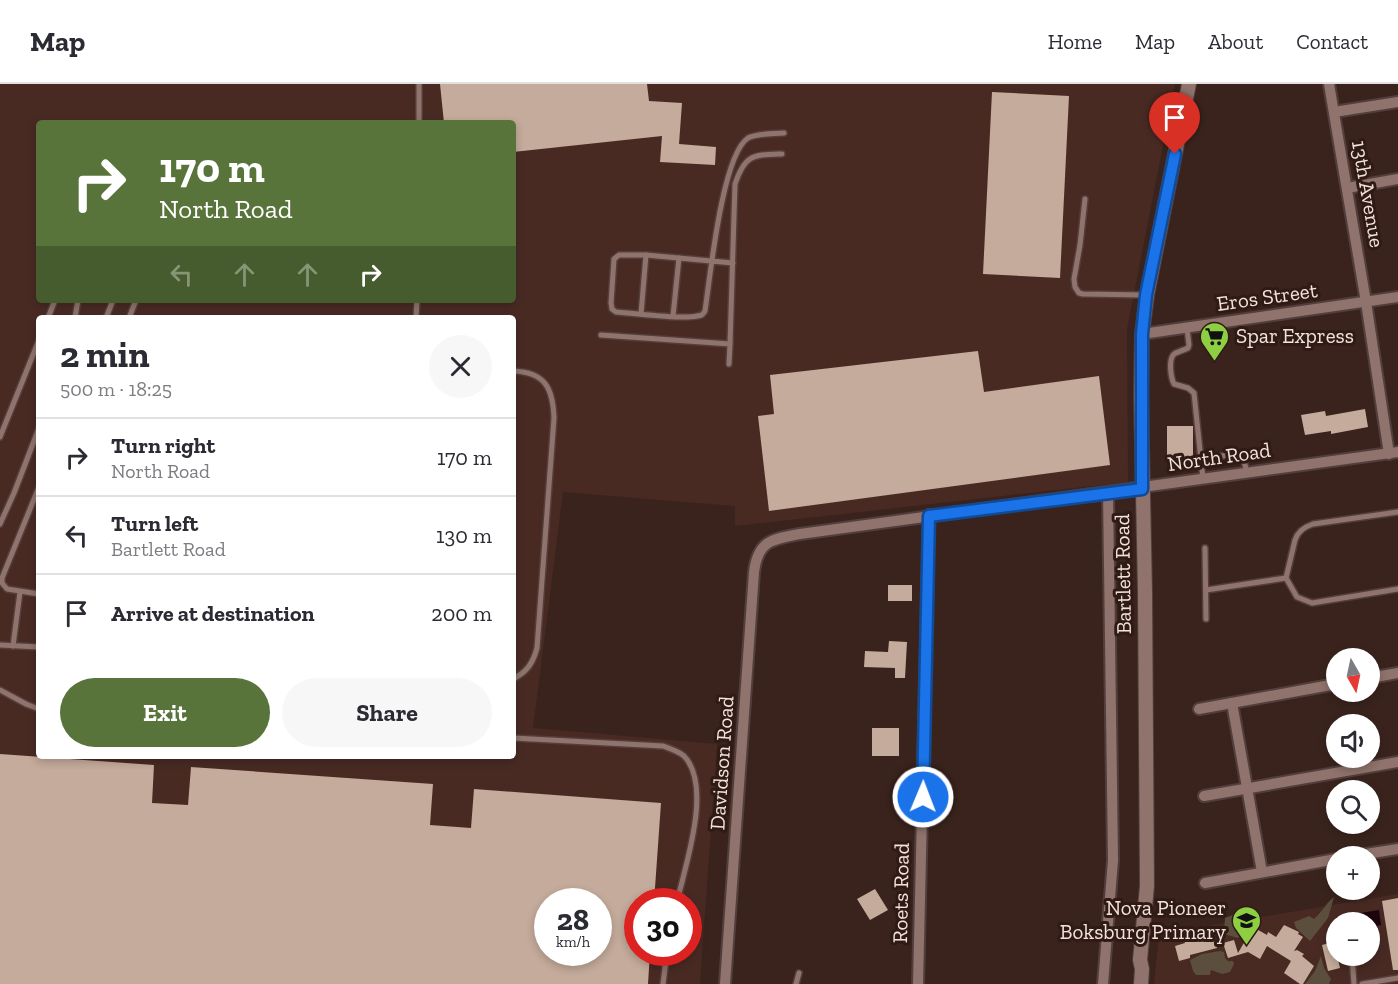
<!DOCTYPE html>
<html lang="en">
<head>
<meta charset="utf-8">
<style>
  :root { --surface:#fff; --page:#f7f7f7; --text:#2b2b33; --muted:#7c7c81; --line:#e1e1e2; --accent:#58743a }
  body { margin:0; font-family:"Zilla Slab",serif; background:var(--page); color:var(--text); height:100vh; display:flex; flex-direction:column; font-size:22px; white-space:nowrap }
  * { box-sizing:border-box; margin:0 }
  p { font-size:20px; color:var(--muted) }
  .icon { flex:none; width:33px; height:33px; fill:none; stroke:currentColor; stroke-width:2; stroke-linecap:round; stroke-linejoin:round }
  .map { position:relative; flex:1; overflow:hidden }
  .drawer { position:absolute; left:36px; top:231px; width:480px; height:444px; display:flex; flex-direction:column; background:var(--surface); border-radius:6px; box-shadow:0 3px 9px #0003 }
  .drawer>* { flex:none }
  .top-card { position:absolute; left:36px; top:36px; width:480px; height:183px; border-radius:6px; box-shadow:0 3px 9px #0003; background:#58743a; color:#fff; overflow:hidden }
  .needle { width:39px; rotate:171deg }
  .tools { position:absolute; left:1326px; top:564px; display:grid; gap:12px }
  .tools a { display:grid; place-items:center; width:54px; height:54px; border-radius:50%; background:var(--surface); box-shadow:0 3px 9px #0003; font-size:30px }
  .speed { position:absolute; left:534px; top:804px; display:flex; gap:12px; font-size:30px; font-weight:700; text-align:center }
  .speed>* { display:grid; place-content:center; width:78px; height:78px; border-radius:50%; background:var(--surface); box-shadow:0 3px 9px #0003; line-height:1 }
  .speed small { font-size:15px; font-weight:400 }
  .speed .limit { border:9px solid #d22; background:#fff; color:#111 }
  .pin { position:absolute; display:grid; place-items:center; width:51px; height:51px; color:#fff; margin:-62px -26px; border-radius:50% 50% 50% 0; rotate:-45deg; box-shadow:0 0 6px #0007 }
  .pin .icon { rotate:45deg }
  .me { position:absolute; width:66px; margin:-33px; rotate:1deg; stroke-linejoin:round; filter:drop-shadow(0 0 4px #0008) }
  .turn { display:flex; align-items:center; gap:21px; height:126px; padding:0 24px; font-size:27px }
  .turn .icon { width:78px; height:78px; stroke-width:2.5 }
  .turn b { display:block; font-size:42px; line-height:51px }
  .lanes { display:flex; align-items:center; height:57px; padding:0 24px; background:#0003; justify-content:center; gap:30px; direction:ltr }
  .lanes .off { opacity:.35 }
  .round { display:grid; place-items:center; flex:none; width:63px; height:63px; border-radius:32px; background:var(--page) }
  .headline { display:flex; align-items:center; justify-content:space-between; height:102px; padding:0 24px }
  h1 { font-size:36px; font-weight:700; line-height:45px }
  .action { display:flex; gap:12px; margin-top:auto; padding:12px 24px }
  .action a { flex:1; height:69px; border-radius:36px; background:var(--accent); color:#fff; font-size:24px; font-weight:700; line-height:69px; text-align:center }
  .action a+a { background:var(--page); color:var(--text) }
  ul { padding:0; list-style:none }
  li { display:flex; align-items:center; gap:18px; height:78px; padding:0 24px; border-top:2px solid var(--line) }
  li div { flex:1 }
  li b { display:block; font-size:22px }
  li em { font-style:normal }
  header { display:flex; align-items:center; gap:36px; box-sizing:border-box; height:84px; padding:0 30px; background:var(--surface); border-bottom:2px solid var(--line) }
  header strong { font-size:28px }
  nav { display:flex; gap:33px; margin-inline-start:auto; font-size:21px }
  .map>svg:first-child { display:block }
</style>
</head>
<body>
<header>
<strong>Map</strong>
<nav><a>Home</a><a>Map</a><a>About</a><a>Contact</a></nav>
</header>
<div class="map">
<svg width="1398" height="900" viewBox="0 0 1398 900">
  <rect width="100%" height="100%" fill="#3a231d"/>
  <g fill="#482a23" fill-rule="evenodd">
    <path d="M0,0H1175L1127,245L1128,398L735,442V422L563,408L533,644L717,660L700,900H0ZM39,39H513V216H39ZM39,234H513V672H39ZM548,818H598V868H548ZM638,818H688V868H638Z"/>
    <path d="M1398,810V900H1154L1159,850ZM1336,838H1370V872H1336Z"/>
  </g>
  <g fill="#5c4e3c">
    <path d="M1334,813L1328,834L1310,857L1296,844L1294,838L1309,832L1314,835C1322,828 1326,819 1334,813Z"/>
    <path d="M1233,831H1247V844L1238,854L1224,850L1225,834Z"/>
    <path d="M1220,867L1224,868L1225,874L1228,877H1233L1234,880L1230,888L1222,890L1211,886L1210,891H1196L1193,887L1190,876L1202,870Z"/>
    <path d="M1321,872L1324,884L1331,895L1329,900H1305L1315,887Z"/>
  </g>
  <path fill="#1d050e" d="M1379,826L1381,841L1370,843V838H1337L1336,833Z"/>
  <g fill="#c4ab9b" fill-rule="evenodd">
    <path d="M440,0H647L649,17L682,19L679,60L716,63L715,81L660,78L662,52L513,68V39H444Z"/>
    <path d="M992,8L1069,12L1060,194L983,190Z"/>
    <path d="M978,267L984,308L1099,292L1110,381L769,427L758,332L774,330L770,291Z"/>
    <path d="M1365,325L1368,343L1331,350V347L1305,351L1301,331L1325,327L1326,332Z"/>
    <rect x="1167" y="342" width="26" height="31"/>
    <rect x="888" y="501" width="24" height="16"/>
    <path d="M889,557L907,558L905,594H895V584L864,583L865,567L888,568Z"/>
    <rect x="872" y="644" width="27" height="28"/>
    <path d="M0,670L154,681L152,719L188,721L191,683L433,700L430,741L471,744L474,705L661,719L654,818H638V868H650L648,900H0ZM548,818H598V868H548Z"/>
    <path d="M875,805L888,826L870,836L857,815Z"/>
    <path d="M1398,814V886H1393L1382,817Z"/>
    <path d="M1284,841L1299,848L1298,850L1303,853L1294,867L1297,866L1304,870L1302,872L1314,882L1303,900H1300L1284,889L1291,877L1267,862L1260,875L1248,868L1228,874L1223,859L1234,856L1238,869L1253,843L1267,851L1268,848L1276,853Z"/>
    <path d="M1192,850L1194,857L1214,852L1217,864L1190,871V874L1179,877L1175,862L1185,859L1183,852Z"/>
    <path d="M1334,858L1340,884L1328,887L1322,861Z"/>
  </g>
  <g fill="none" stroke-linecap="round" stroke-linejoin="round">
    <defs>
      <g id="lane">
        <path d="M419,0V39"/>
        <path d="M1085,115L1080,161L1074,195L1075,203L1079,209L1083,210L1145,211"/>
        <path d="M733,179L646,171H619L614,175L611,219L612,225L616,228C635,229 682,236 697,232C703,231 702,231 705,227C710,194 722,71 748,54C757,49 773,50 784,49"/>
        <path d="M641,230L646,171"/>
        <path d="M673,232L679,174"/>
        <path d="M48,234L55,216"/>
        <path d="M75,234L78,216"/>
        <path d="M106,234L113,216"/>
        <path d="M129,234L136,216"/>
        <path d="M416,234L417,216"/>
        <path d="M1187,244L1189,261L1188,264C1184,266 1177,268 1174,270C1168,276 1171,294 1174,300L1188,304L1194,309L1203,395"/>
        <path d="M601,251L730,260L729,280"/>
        <path d="M730,260L735,100C745,70 753,71 782,70"/>
        <path d="M513,287C545,288 553,304 554,334L537,564C533,579 527,588 513,595"/>
        <path d="M0,353L39,256"/>
        <path d="M1201,375L1236,370L1243,374L1247,388"/>
        <path d="M39,403L2,494V499L7,505L39,510"/>
        <path d="M1398,428L1313,440C1304,443 1298,447 1295,456L1286,494L1297,513L1312,519L1398,505"/>
        <path d="M0,440L14,409L39,344"/>
        <path d="M1205,464L1206,535"/>
        <path d="M1206,506L1286,494"/>
        <path d="M0,561L39,563"/>
        <path d="M13,562L20,508"/>
        <path d="M0,606L26,620L39,625"/>
        <path d="M513,654L663,662C671,665 678,667 684,672C713,702 685,782 677,818"/>
        <path d="M1352,872L1354,900"/>
        <path d="M663,900L667,868"/>
        <path d="M796,900L799,889"/>
        <path d="M1362,900L1398,894"/>
      </g>
      <g id="street">
        <path d="M1329,0L1366,218L1389,370"/>
        <path d="M1334,28L1398,18"/>
        <path d="M1347,104L1398,95"/>
        <path d="M1142,250L1398,213"/>
        <path d="M1370,594L1398,589"/>
        <path d="M1232,619L1262,788"/>
        <path d="M1199,625L1336,600"/>
        <path d="M1204,712L1398,678"/>
        <path d="M1353,772L1398,765"/>
        <path d="M1205,799L1336,775"/>
        <path d="M725,900L754,488C758,456 773,455 800,450L1398,368"/>
        <path d="M918,900L929,431"/>
        <path d="M1103,900L1113,776L1108,408"/>
      </g>
      <path id="secondary" d="M1141,900L1142,885L1140,876L1147,802L1145,508L1141,311L1142,250L1147,211L1189,0"/>
    </defs>
    <use href="#lane" stroke="#523f3b" stroke-width="8"/>
    <use href="#street" stroke="#523f3b" stroke-width="14"/>
    <use href="#secondary" stroke="#523f3b" stroke-width="16"/>
    <use href="#lane" stroke="#8f736c" stroke-width="5"/>
    <use href="#street" stroke="#8f736c" stroke-width="10"/>
    <use href="#secondary" stroke="#8f736c" stroke-width="14"/>
  </g>
  <g fill="none" stroke-linecap="round" stroke-linejoin="round">
    <defs>
      <path id="route" d="M923,713L929,432L1142,405V250L1146,211L1175,70"/>
    </defs>
    <use href="#route" stroke="#114b97" stroke-width="15"/>
    <use href="#route" stroke="#1a73e8" stroke-width="10"/>
  </g>
  <defs>
    <symbol id="supermarket-pin" viewBox="-11 -11 22 30"><path d="M0 17L-7.5 6A9.5 9.5 0 1 1 7.5 6Z" fill="#8ece43" stroke="#301a14"/><path d="M-6-5.5h2.5l.6 2H6L4.5 2H-2.5L-4.4-4H-6ZM-1.5 3.2a1.3 1.3 0 1 0 .1 0ZM3 3.2a1.3 1.3 0 1 0 .1 0Z" fill="#111"/></symbol>
    <symbol id="school-pin" viewBox="-11 -11 22 30"><path d="M0 17L-7.5 6A9.5 9.5 0 1 1 7.5 6Z" fill="#8ece43" stroke="#301a14"/><path d="M0-5L7-2L0 1L-7-2ZM-4 1L0 2.5L4 1V4Q0 6-4 4Z" fill="#111"/></symbol>
  </defs>
  <g fill-rule="evenodd">
    <use href="#supermarket-pin" x="1198" y="236" width="33" height="45"/>
    <use href="#school-pin" x="1230" y="820" width="33" height="45"/>
  </g>
  <g text-anchor="middle" stroke-width="6" stroke-linejoin="round" paint-order="stroke">
    <g font-size="21" fill="#f2e2de" stroke="#301a14">
      <text transform="translate(1368 110) rotate(80)" y="7">13th Avenue</text>
      <text transform="translate(1267 213) rotate(-8)" y="7">Eros Street</text>
      <text transform="translate(1219 373) rotate(-8)" y="7">North Road</text>
      <text transform="translate(1123 490) rotate(-91)" y="7">Bartlett Road</text>
      <text transform="translate(722 679) rotate(-86)" y="7">Davidson Road</text>
      <text transform="translate(901 809) rotate(-89)" y="7">Roets Road</text>
    </g>
    <g font-size="21" fill="#f2e2de" stroke="#301a14" text-anchor="start">
      <text x="1236" y="259">Spar Express</text>
      <text x="1226" y="831" text-anchor="end">Nova Pioneer<tspan x="1226" dy="24">Boksburg Primary</tspan></text>
    </g>
  </g>
</svg>
<div class="tools">
<a><svg class="needle" viewBox="-14 -14 28 28"><path d="M0-13l5 13h-10z" fill="#e53935"/><path d="M0 13l5-13h-10z" fill="#7c7c81"/></svg></a>
<a><svg class="icon" aria-label="sound" viewBox="0 0 24 24"><path d="M4 9h4l5-4v14l-5-4H4zM17 9q2 3 0 6"/></svg></a>
<a><svg class="icon" aria-label="search" viewBox="0 0 24 24"><circle cx="10" cy="10" r="6"/><path d="M15 15l6 6"/></svg></a>
<a>+</a>
<a>−</a>
</div>
<div class="speed"><div>28<small>km/h</small></div><div class="limit">30</div></div>
<div class="pin" style="left:1175px;top:70px;background:#d93025"><svg class="icon" aria-label="arrive" viewBox="0 0 24 24"><path d="M6 21V4h12l-3 4 3 4H6"/></svg></div>
<svg class="me" style="left:923px;top:713px" viewBox="-20 -20 40 40"><circle r="17" fill="#1a73e8" stroke="#fff" stroke-width="3"/><path d="M0-11L8 9 0 5-8 9z" fill="#fff"/></svg>
<div class="top-card">
<div class="turn"><svg class="icon" aria-label="right" viewBox="0 0 24 24"><path d="M7 20v-9h11M14 6l5 5-5 5"/></svg><div><b>170 m</b>North Road</div></div>
<div class="lanes"><svg class="icon off" aria-label="left" viewBox="0 0 24 24"><path d="M17 20v-9H6M10 6l-5 5 5 5"/></svg><svg class="icon off" aria-label="ahead" viewBox="0 0 24 24"><path d="M12 20V5M6 11l6-6 6 6"/></svg><svg class="icon off" aria-label="ahead" viewBox="0 0 24 24"><path d="M12 20V5M6 11l6-6 6 6"/></svg><svg class="icon" aria-label="right" viewBox="0 0 24 24"><path d="M7 20v-9h11M14 6l5 5-5 5"/></svg></div>
</div>
<section class="drawer">
<div class="headline"><div><h1>2 min</h1><p>500 m · 18:25</p></div><a class="round"><svg class="icon" aria-label="close" viewBox="0 0 24 24"><path d="M6 6l12 12M18 6L6 18"/></svg></a></div>
<ul>
<li><svg class="icon" aria-label="right" viewBox="0 0 24 24"><path d="M7 20v-9h11M14 6l5 5-5 5"/></svg><div><b>Turn right</b><p>North Road</p></div><em>170 m</em></li>
<li><svg class="icon" aria-label="left" viewBox="0 0 24 24"><path d="M17 20v-9H6M10 6l-5 5 5 5"/></svg><div><b>Turn left</b><p>Bartlett Road</p></div><em>130 m</em></li>
<li><svg class="icon" aria-label="arrive" viewBox="0 0 24 24"><path d="M6 21V4h12l-3 4 3 4H6"/></svg><div><b>Arrive at destination</b></div><em>200 m</em></li>
</ul>
<div class="action"><a>Exit</a><a>Share</a></div>
</section>
</div>
</body>
</html>
